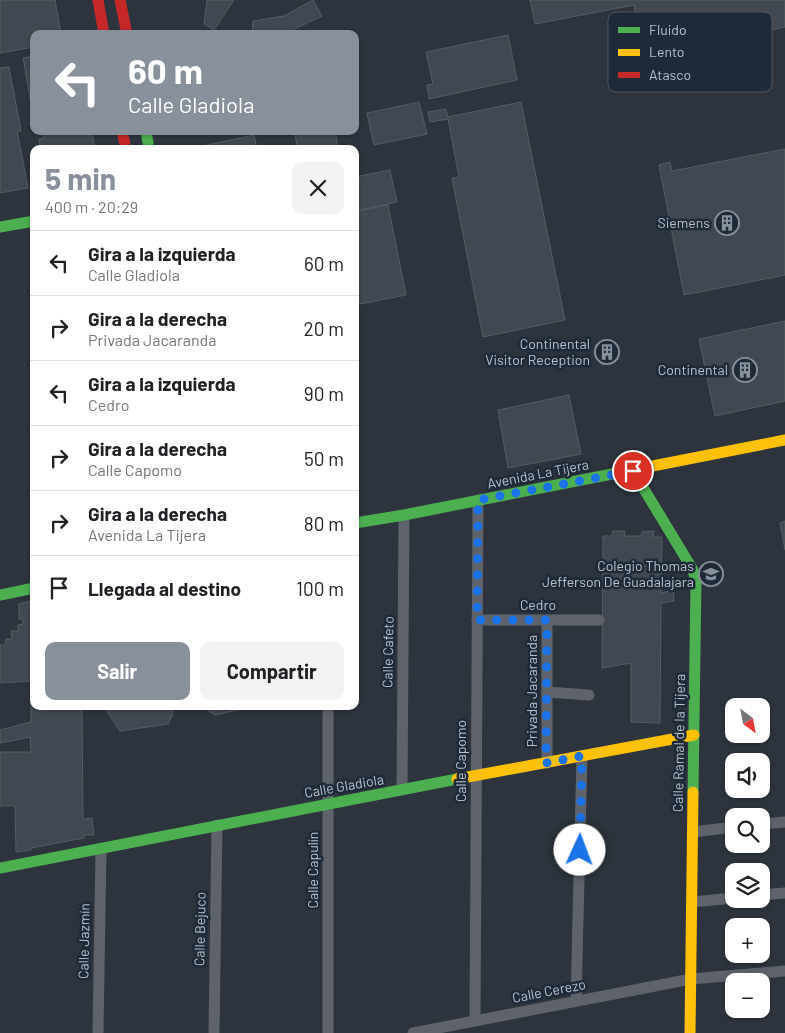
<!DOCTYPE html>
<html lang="es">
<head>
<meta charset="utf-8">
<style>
  :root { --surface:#fff; --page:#f2f2f2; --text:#202124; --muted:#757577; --line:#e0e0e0; --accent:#88909b }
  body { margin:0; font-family:Barlow,sans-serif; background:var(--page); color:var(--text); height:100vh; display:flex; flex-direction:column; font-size:19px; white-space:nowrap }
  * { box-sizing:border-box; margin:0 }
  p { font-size:16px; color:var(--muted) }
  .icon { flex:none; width:28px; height:28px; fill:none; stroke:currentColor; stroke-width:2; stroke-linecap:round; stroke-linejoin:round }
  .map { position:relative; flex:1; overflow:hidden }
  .sheet { position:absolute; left:30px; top:145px; width:329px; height:565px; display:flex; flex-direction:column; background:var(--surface); border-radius:10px; box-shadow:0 1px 4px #0004 }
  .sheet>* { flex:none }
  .banner { position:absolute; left:30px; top:30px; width:329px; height:105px; border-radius:10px; box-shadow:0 1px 4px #0004; background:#88909b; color:#fff; overflow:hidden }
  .needle { width:32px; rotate:148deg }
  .controls { position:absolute; left:725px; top:698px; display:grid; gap:10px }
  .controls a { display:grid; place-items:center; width:45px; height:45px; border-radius:10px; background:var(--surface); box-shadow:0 1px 4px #0004; font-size:25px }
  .pin { position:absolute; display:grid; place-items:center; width:42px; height:42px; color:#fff; margin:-21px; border:2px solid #fff; border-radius:50%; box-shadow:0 1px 5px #0007 }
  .me { position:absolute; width:55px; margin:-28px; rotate:2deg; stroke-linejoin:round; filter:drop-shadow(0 0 4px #0008) }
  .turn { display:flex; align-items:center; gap:18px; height:105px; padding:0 15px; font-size:22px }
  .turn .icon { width:65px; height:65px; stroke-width:2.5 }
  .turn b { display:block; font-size:35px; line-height:42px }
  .round { display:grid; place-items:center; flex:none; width:52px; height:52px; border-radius:10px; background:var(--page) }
  .overview { display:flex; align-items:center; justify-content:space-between; height:85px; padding:0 15px }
  h1 { font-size:30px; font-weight:700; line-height:38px; color:var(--accent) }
  .cta { display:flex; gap:10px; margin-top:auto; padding:10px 15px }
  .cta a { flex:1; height:58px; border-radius:10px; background:var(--accent); color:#fff; font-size:20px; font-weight:700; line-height:58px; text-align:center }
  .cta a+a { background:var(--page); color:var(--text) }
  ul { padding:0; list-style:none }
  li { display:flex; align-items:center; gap:15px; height:65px; padding:0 15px; border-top:1px solid var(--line) }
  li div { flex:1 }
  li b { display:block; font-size:19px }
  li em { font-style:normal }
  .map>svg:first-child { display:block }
</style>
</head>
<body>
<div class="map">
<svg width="785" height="1033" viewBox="0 0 785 1033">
  <rect width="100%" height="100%" fill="#2d343d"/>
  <g fill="#424851" stroke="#565c65">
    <path d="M0,0H55L61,34H34V47L0,53Z"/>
    <path d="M207,0H234L214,30L204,24Z"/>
    <path d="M313,0L322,16L290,31L275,34H252L253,21L284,16Z"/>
    <path d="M530,0H785V27L659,51L661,63L621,71L618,54L642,50L634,5L535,24Z"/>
    <path d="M508,35L517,80L429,99L427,85L433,84L426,52Z"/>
    <path d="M34,56V114L33,115L23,58Z"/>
    <path d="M9,67L21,131H17L28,188L0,193V68Z"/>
    <path d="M419,102L427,134L374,145L367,113Z"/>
    <path d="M521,102L565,320L483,337L452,178L459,177L448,119L430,122L428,112L446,109L448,117Z"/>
    <path d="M42,131H92L95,149H41L39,139L44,138Z"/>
    <path d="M294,131H335L338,148L298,149Z"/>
    <path d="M254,135L257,149H202V146Z"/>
    <path d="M785,149V275L684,295L659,165L670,162L672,171Z"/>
    <path d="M390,170L397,202L355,211V177Z"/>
    <path d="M388,205L406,295L355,305V212Z"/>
    <path d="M785,321V401L715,416L699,339Z"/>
    <path d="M613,341L619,359L602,365L595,346Z"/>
    <path d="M569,395L581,454L508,468L498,410Z"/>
    <path d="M785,521V550L780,523Z"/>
    <path d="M613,531H625L624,536H641L642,532L654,531L653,537H662L661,593L673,590L674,601L661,603L660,723L631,722V663L602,668L603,536H612Z"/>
    <path d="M30,601V605L34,604V706H82L83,819L92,818L94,835H84V838L31,848V850L16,852L15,806H0V752H31L30,737L0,743V730L31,722V681L0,683V645H5L6,639H12L11,631H18V625L23,624V619H19V604Z"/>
    <path d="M103,706H171L173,714L168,724L120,731Z"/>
    <path d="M206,706H255L215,715L207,710Z"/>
  </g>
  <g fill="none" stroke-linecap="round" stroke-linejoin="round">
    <g stroke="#5e636b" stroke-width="11">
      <path d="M477,620H599"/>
      <path d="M547,692L589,695"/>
      <path d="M328,706V1033"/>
      <path d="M547,763V620"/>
      <path d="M402,790L404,515"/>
      <path d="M761,824L785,822"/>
      <path d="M693,832L734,827"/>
      <path d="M761,895L785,893"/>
      <path d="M692,902L734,898"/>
      <path d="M576,1001L582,756"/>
      <path d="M475,1021L478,500"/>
      <path d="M98,1033L101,849"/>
      <path d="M214,1033L217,825"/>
      <path d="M413,1033L691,979L785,971"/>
    </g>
    <g stroke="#4caf50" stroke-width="11">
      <path d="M146,131L149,149"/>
      <path d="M0,227L34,221"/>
      <path d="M633,471L693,570L696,581L693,792"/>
      <path d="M355,523L404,515L617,473"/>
      <path d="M0,595L34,588"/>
      <path d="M0,868L457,779"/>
    </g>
    <g stroke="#ffc107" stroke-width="11">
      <path d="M617,473L785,440"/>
      <path d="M457,779L694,735"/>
      <path d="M690,1033L693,792"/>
    </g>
    <g stroke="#c62828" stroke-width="11">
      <path d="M98,0L104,34"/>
      <path d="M120,0L127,34"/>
      <path d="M122,131L126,149"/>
    </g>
  </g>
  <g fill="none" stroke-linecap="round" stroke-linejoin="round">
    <path stroke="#1a73e8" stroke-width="9" stroke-dasharray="0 16.2" d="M580,850L582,756L546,763L547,620H477L478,500L633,471"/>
  </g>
  <defs>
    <symbol id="building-ring" viewBox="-11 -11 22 22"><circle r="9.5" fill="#1f2a39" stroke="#88909b" stroke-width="1.5"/><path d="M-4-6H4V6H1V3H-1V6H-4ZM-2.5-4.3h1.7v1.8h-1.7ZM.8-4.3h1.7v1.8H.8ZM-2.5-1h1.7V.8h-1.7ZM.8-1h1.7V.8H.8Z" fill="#88909b"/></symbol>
    <symbol id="university-ring" viewBox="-11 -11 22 22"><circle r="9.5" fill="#1f2a39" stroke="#88909b" stroke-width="1.5"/><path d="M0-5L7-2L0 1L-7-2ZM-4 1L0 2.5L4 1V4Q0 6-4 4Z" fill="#88909b"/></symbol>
  </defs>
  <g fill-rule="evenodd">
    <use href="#building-ring" x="713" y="209" width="28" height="28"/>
    <use href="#building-ring" x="593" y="338" width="28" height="28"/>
    <use href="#building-ring" x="731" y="356" width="28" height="28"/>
    <use href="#university-ring" x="697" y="560" width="28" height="28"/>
  </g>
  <g text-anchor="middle" stroke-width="5" stroke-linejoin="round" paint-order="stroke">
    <g font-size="14" fill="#b9c1cd" stroke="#1f2a39" text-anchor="end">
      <text x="710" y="228">Siemens</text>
      <text x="590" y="349">Continental<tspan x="590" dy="16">Visitor Reception</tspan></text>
      <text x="728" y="375">Continental</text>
      <text x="694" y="571">Colegio Thomas<tspan x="694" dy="16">Jefferson De Guadalajara</tspan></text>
    </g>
    <g font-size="14" fill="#b9c1cd" stroke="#1f2a39">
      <text transform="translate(538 474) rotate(-11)" y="5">Avenida La Tijera</text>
      <text x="538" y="610">Cedro</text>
      <text transform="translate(388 652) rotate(-89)" y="5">Calle Cafeto</text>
      <text transform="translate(532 691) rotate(-90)" y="5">Privada Jacaranda</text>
      <text transform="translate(679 743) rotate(-89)" y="5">Calle Ramal de la Tijera</text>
      <text transform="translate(461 761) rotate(-90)" y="5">Calle Capomo</text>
      <text transform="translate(344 786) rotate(-10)" y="5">Calle Gladiola</text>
      <text transform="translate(313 870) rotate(-90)" y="5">Calle Capulín</text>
      <text transform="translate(200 929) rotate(-89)" y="5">Calle Bejuco</text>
      <text transform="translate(84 941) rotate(-89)" y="5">Calle Jazmín</text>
      <text transform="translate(549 991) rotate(-11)" y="5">Calle Cerezo</text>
    </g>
  </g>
  <rect x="608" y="12" width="164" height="80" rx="8" fill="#1f2a39" stroke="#4d5765" stroke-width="1"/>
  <rect x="618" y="27" width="22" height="6" fill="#4caf50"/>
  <rect x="618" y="49" width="22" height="7" fill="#ffc107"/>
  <rect x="618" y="72" width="22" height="6" fill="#c62828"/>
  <g font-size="14" fill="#b9c1cd">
    <text x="649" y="35">Fluido</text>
    <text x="649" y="57">Lento</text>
    <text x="649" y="80">Atasco</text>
  </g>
</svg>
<div class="controls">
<a><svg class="needle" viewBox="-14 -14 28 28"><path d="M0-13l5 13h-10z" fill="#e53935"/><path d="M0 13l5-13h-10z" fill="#757577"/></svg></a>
<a><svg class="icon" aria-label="sound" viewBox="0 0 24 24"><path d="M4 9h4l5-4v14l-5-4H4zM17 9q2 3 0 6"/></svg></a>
<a><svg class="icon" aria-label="search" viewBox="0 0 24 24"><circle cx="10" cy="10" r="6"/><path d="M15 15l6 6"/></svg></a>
<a><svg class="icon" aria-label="layers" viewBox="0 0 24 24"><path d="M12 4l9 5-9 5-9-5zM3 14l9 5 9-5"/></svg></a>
<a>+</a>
<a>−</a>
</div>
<div class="pin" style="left:633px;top:471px;background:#d93025"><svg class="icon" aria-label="arrive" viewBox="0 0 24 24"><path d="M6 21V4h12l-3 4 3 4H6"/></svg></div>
<svg class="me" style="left:580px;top:850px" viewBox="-20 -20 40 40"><circle r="19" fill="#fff"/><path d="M0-13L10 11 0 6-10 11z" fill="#1a73e8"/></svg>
<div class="banner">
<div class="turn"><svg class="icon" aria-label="left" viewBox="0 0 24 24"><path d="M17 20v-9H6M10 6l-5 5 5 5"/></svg><div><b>60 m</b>Calle Gladiola</div></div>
</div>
<section class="sheet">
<div class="overview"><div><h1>5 min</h1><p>400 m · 20:29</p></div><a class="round"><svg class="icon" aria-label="close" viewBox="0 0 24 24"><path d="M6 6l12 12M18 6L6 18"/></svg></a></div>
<ul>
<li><svg class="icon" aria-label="left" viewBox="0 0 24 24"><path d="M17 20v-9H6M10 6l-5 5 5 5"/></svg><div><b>Gira a la izquierda</b><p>Calle Gladiola</p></div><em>60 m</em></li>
<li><svg class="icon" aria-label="right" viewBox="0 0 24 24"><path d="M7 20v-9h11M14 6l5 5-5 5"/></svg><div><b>Gira a la derecha</b><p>Privada Jacaranda</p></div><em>20 m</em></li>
<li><svg class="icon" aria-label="left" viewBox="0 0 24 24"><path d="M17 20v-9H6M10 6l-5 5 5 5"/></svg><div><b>Gira a la izquierda</b><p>Cedro</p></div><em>90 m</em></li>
<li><svg class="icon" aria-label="right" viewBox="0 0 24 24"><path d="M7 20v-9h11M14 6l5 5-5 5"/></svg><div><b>Gira a la derecha</b><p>Calle Capomo</p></div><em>50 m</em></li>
<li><svg class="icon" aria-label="right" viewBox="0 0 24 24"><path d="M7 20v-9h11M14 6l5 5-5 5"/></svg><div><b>Gira a la derecha</b><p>Avenida La Tijera</p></div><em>80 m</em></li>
<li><svg class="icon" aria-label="arrive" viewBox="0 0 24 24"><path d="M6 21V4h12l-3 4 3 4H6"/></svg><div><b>Llegada al destino</b></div><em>100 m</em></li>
</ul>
<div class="cta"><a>Salir</a><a>Compartir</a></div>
</section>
</div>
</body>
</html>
